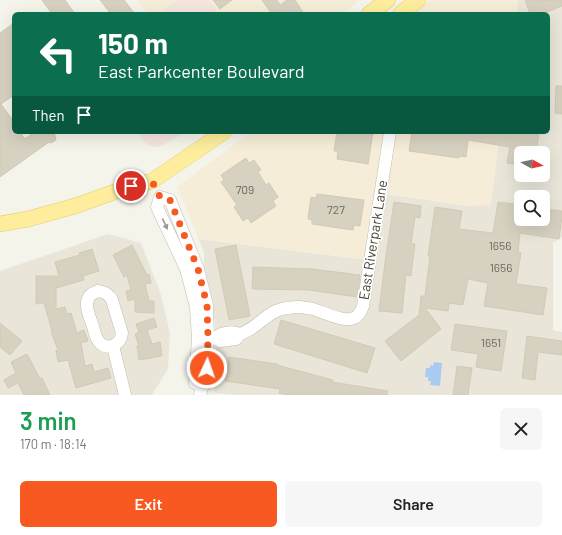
<!DOCTYPE html>
<html lang="en">
<head>
<meta charset="utf-8">
<style>
  :root { --surface:#fff; --page:#f6f6f6; --text:#222; --muted:#767676; --accent:#f85920 }
  body { margin:0; font-family:Barlow,sans-serif; background:var(--page); color:var(--text); height:100vh; display:flex; flex-direction:column; font-size:15px; white-space:nowrap }
  * { box-sizing:border-box; margin:0 }
  p { font-size:13px; color:var(--muted) }
  .icon { flex:none; width:22px; height:22px; fill:none; stroke:currentColor; stroke-width:2; stroke-linecap:round; stroke-linejoin:round }
  .map { position:relative; height:395px; overflow:hidden }
  .drawer { display:flex; flex-direction:column; background:var(--surface); flex:1 }
  .drawer>* { flex:none }
  .hud { position:absolute; left:12px; top:12px; width:538px; height:122px; border-radius:6px; box-shadow:0 4px 16px #0002; background:#0b6e4f; color:#fff; overflow:hidden }
  .needle { width:26px; rotate:98deg }
  .buttons { position:absolute; left:514px; top:146px; display:grid; gap:8px }
  .buttons a { display:grid; place-items:center; width:36px; height:36px; border-radius:6px; background:var(--surface); box-shadow:0 4px 16px #0002; font-size:20px }
  .pin { position:absolute; display:grid; place-items:center; width:34px; height:34px; color:#fff; margin:-17px; border:2px solid #fff; border-radius:50%; box-shadow:0 1px 4px #0007 }
  .me { position:absolute; width:44px; margin:-22px; rotate:3deg; stroke-linejoin:round; filter:drop-shadow(0 0 3px #0008) }
  .turn { display:flex; align-items:center; gap:14px; height:84px; padding:0 20px; font-size:18px }
  .turn .icon { width:52px; height:52px; stroke-width:2.5 }
  .turn b { display:block; font-size:28px; line-height:34px }
  .then { display:flex; align-items:center; height:38px; padding:0 20px; background:#0003; gap:8px; font-size:15px }
  .round { display:grid; place-items:center; flex:none; width:42px; height:42px; border-radius:6px; background:var(--page) }
  .headline { display:flex; align-items:center; justify-content:space-between; height:68px; padding:0 20px }
  h1 { font-size:24px; font-weight:600; line-height:30px; color:#1e9e55 }
  .action { display:flex; gap:8px; margin-top:auto; padding:8px 20px }
  .action a { flex:1; height:46px; border-radius:6px; background:var(--accent); color:#fff; font-size:16px; font-weight:600; line-height:46px; text-align:center }
  .action a+a { background:var(--page); color:var(--text) }
  .map>svg:first-child { display:block }
</style>
</head>
<body>
<div class="map">
<svg width="562" height="395" viewBox="0 0 562 395">
  <rect width="100%" height="100%" fill="#f5f4eb"/>
  <g fill="#e9e6d9" fill-rule="evenodd">
    <path d="M518,0H562V237L553,243V330L562,332V395H235L214,393L216,362L215,325L212,301L204,266V253L199,239L377,261L387,194L469,206L500,132H548V14H516ZM521,153H543V175H521ZM521,197H543V219H521Z"/>
    <path d="M108,234L141,243L161,295L170,333L168,369L152,395H0V271Z"/>
  </g>
  <g fill="#f6edd8">
    <path d="M137,0H177L158,14H148Z"/>
    <path d="M209,0H360L342,14H219Z"/>
    <path d="M430,0H518L516,14H411Z"/>
    <path d="M251,132H500L491,205L469,206L387,194L377,261L199,239L177,187Z"/>
  </g>
  <g fill="#f5e5df">
    <path d="M177,0H209L219,14H158Z"/>
    <path d="M134,132H185L171,141L158,147H154L150,146L144,142L139,134L137,135Z"/>
  </g>
  <path fill="#a9cbf1" d="M434,362L442,363L440,386L430,385L431,381H428V377H425L426,368H430V365L433,366Z"/>
  <g fill="#d7d1c1" stroke="#d2cab4">
    <path d="M42,0H65L75,14H52Z"/>
    <path d="M100,0H124L135,14H111Z"/>
    <path d="M213,0H232L220,9Z"/>
    <path d="M262,0H277L280,5L287,0H295L304,14H272Z"/>
    <path d="M525,0H562V6L542,14H530Z"/>
    <path d="M14,23V95L1,104L14,122V132H20L25,139L34,132H53V134L55,135L56,140L51,143L49,142L0,177V33Z"/>
    <path d="M556,86H562V114L555,113Z"/>
    <path d="M337,132H373L368,164L337,159L338,151H334Z"/>
    <path d="M412,132H539L536,153H521V165L507,163L510,147L468,140L466,157L459,156V158L409,151Z"/>
    <path d="M246,158L249,163L254,160L261,170L258,172L266,185L269,183L278,197L273,201L276,206L251,223L248,218L243,221L234,207L237,205L221,182L224,180L221,175Z"/>
    <path d="M317,194L364,200L360,226L354,225L353,230L312,224V220L308,219L311,197L316,198Z"/>
    <path d="M394,202L421,206L420,218L415,217L411,243L415,244L411,276L406,275L402,313L379,311L385,262Z"/>
    <path d="M498,202L521,205V219H543V209L562,211V217L559,239L520,233L518,252L521,253L516,284L547,288L543,315L484,306L488,283L468,279L463,305L449,303L448,311L425,308L441,329L401,361L385,341L419,315L421,296H425L430,256H428L435,207L462,211L459,229L493,233Z"/>
    <path d="M132,245L147,275L149,274L151,283L145,284L149,301H154V313L135,312V299L128,301L126,291L131,290L127,275L124,277L113,255Z"/>
    <path d="M236,245L250,316L229,320L215,249Z"/>
    <path d="M92,249L99,271L83,276L84,280L56,288V309L65,307L67,314L71,313L77,333L84,330L88,341L81,343L85,366L92,364L94,372L108,368L111,378L76,388L68,360L58,362L56,351L58,350L51,332L52,331L44,303L36,304V276H59L55,262L80,255L79,253Z"/>
    <path d="M253,267L312,269L360,275L357,297L309,290L252,289Z"/>
    <path d="M154,318L157,327L147,330L152,344L160,342L162,356L139,360L137,346H139L135,334L139,332L136,324Z"/>
    <path d="M281,320L375,348L367,373L274,344Z"/>
    <path d="M0,323L22,341L10,355L0,347Z"/>
    <path d="M455,324L507,331L501,371L476,367L478,354L451,350Z"/>
    <path d="M527,336L562,341V355L538,352L535,380L522,378Z"/>
    <path d="M27,354L40,379L42,378L50,395H24L18,383L8,388L4,380L16,373L11,362Z"/>
    <path d="M229,357L277,364V365L333,380L332,382L388,391L387,395H288L279,393L280,389L225,381Z"/>
    <path d="M457,366L472,368L468,395H453Z"/>
  </g>
  <g fill="none" stroke-linecap="round" stroke-linejoin="round">
    <defs>
      <g id="minor">
        <path d="M98,291C105,292 109,294 112,300L122,333C121,344 109,351 100,343C96,339 94,331 93,326C88,313 80,297 98,291Z"/>
        <path d="M240,334C254,330 263,317 276,311C283,308 294,307 301,307C305,308 309,308 313,309C325,312 350,327 359,314C361,312 362,308 363,306L390,132"/>
        <path d="M202,339L215,338C221,332 232,331 240,334L236,339L220,341L215,338"/>
        <path d="M113,346L125,395"/>
        <path d="M200,395L202,387L206,383L208,338L207,305L198,269L170,200L160,197L157,207L186,269L196,307L198,339L195,383L202,387"/>
      </g>
      <g id="major">
        <path d="M369,14L388,0"/>
        <path d="M400,14L418,0"/>
        <path d="M0,224L28,219L75,206L131,186L152,181L224,132"/>
      </g>
    </defs>
    <use href="#minor" stroke="#c1bdae" stroke-width="13"/>
    <use href="#major" stroke="#e4ce6b" stroke-width="16"/>
    <use href="#minor" stroke="#fff" stroke-width="12"/>
    <use href="#major" stroke="#fded9d" stroke-width="15"/>
  </g>
  <defs><path id="oneway-solid" d="M-6-.8H1V-3.2L6.5 0L1 3.2V.8H-6Z"/></defs>
  <use fill="#9b9992" href="#oneway-solid" transform="translate(165 224) rotate(65)"/>
  <g fill="none" stroke-linecap="round" stroke-linejoin="round">
    <path stroke="#f85920" stroke-width="7" stroke-dasharray="0 12.6" d="M131,186L152,181L160,197L170,200L198,269L207,305L208,338L207,368"/>
  </g>
  <g text-anchor="middle" stroke-width="3.5" stroke-linejoin="round" paint-order="stroke">
    <g font-size="12" fill="#6d685b">
      <text x="245" y="194">709</text>
      <text x="336" y="214">727</text>
      <text x="500" y="250">1656</text>
      <text x="501" y="272">1656</text>
      <text x="491" y="347">1651</text>
    </g>
    <g font-size="14" fill="#4a4539" stroke="#fff">
      <text transform="translate(373 240) rotate(-81)" y="5">East Riverpark Lane</text>
    </g>
  </g>
</svg>
<div class="buttons">
<a><svg class="needle" viewBox="-14 -14 28 28"><path d="M0-13l5 13h-10z" fill="#e53935"/><path d="M0 13l5-13h-10z" fill="#767676"/></svg></a>
<a><svg class="icon" aria-label="search" viewBox="0 0 24 24"><circle cx="10" cy="10" r="6"/><path d="M15 15l6 6"/></svg></a>
</div>
<div class="pin" style="left:131px;top:186px;background:#d93025"><svg class="icon" aria-label="arrive" viewBox="0 0 24 24"><path d="M6 21V4h12l-3 4 3 4H6"/></svg></div>
<svg class="me" style="left:207px;top:368px" viewBox="-20 -20 40 40"><circle r="17" fill="#f85920" stroke="#fff" stroke-width="3"/><path d="M0-11L8 9 0 5-8 9z" fill="#fff"/></svg>
<div class="hud">
<div class="turn"><svg class="icon" aria-label="left" viewBox="0 0 24 24"><path d="M17 20v-9H6M10 6l-5 5 5 5"/></svg><div><b>150 m</b>East Parkcenter Boulevard</div></div>
<div class="then">Then<svg class="icon" aria-label="arrive" viewBox="0 0 24 24"><path d="M6 21V4h12l-3 4 3 4H6"/></svg></div>
</div>
</div>
<section class="drawer">
<div class="headline"><div><h1>3 min</h1><p>170 m · 18:14</p></div><a class="round"><svg class="icon" aria-label="close" viewBox="0 0 24 24"><path d="M6 6l12 12M18 6L6 18"/></svg></a></div>
<div class="action"><a>Exit</a><a>Share</a></div>
</section>
</body>
</html>
